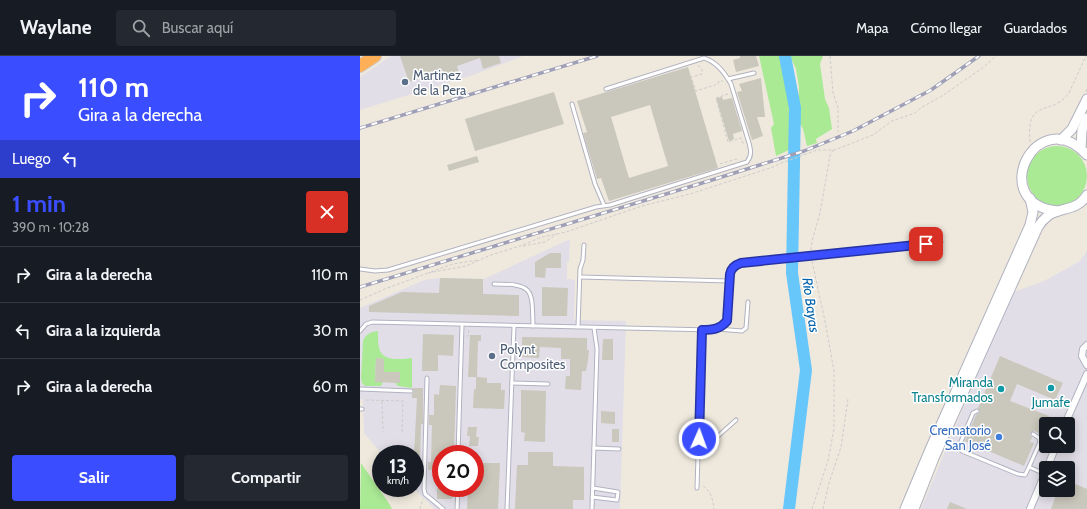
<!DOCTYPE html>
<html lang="es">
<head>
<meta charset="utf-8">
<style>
  :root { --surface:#171b24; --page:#242831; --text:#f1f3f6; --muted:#9ea1a6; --line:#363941; --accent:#3a4eff }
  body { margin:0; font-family:Cabin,sans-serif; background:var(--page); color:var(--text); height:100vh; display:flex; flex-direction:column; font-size:15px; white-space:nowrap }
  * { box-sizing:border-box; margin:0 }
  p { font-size:13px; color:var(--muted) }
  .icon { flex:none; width:22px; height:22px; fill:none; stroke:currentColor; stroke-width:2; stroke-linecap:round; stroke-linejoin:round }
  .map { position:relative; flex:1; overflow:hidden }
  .sheet { display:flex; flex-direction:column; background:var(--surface); width:360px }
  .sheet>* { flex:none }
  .guide { background:#3a4eff; color:#fff; overflow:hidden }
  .fabs { position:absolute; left:679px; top:361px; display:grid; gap:8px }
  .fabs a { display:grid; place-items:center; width:36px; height:36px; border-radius:4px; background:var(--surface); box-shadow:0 2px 10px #0003; font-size:20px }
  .speed { position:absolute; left:12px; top:389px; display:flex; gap:8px; font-size:20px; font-weight:700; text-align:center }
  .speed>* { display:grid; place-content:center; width:52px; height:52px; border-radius:50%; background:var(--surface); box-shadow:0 2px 10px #0003; line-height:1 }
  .speed small { font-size:10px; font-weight:400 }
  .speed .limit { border:6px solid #d22; background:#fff; color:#111 }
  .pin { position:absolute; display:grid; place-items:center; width:34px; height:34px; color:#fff; margin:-17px; border-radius:8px; box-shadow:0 2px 6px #0006 }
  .me { position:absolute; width:44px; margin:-22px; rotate:2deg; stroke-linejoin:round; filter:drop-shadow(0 0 3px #0008) }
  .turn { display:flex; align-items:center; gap:14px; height:84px; padding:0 12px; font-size:18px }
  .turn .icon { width:52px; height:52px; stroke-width:2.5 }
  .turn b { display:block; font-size:28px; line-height:34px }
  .then { display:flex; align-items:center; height:38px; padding:0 12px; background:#0003; gap:8px; font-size:15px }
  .round { display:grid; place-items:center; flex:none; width:42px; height:42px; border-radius:4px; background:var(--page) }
  .head { display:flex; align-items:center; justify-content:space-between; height:68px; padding:0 12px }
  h1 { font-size:24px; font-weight:800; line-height:30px; color:var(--accent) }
  .button { display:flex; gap:8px; margin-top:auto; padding:8px 12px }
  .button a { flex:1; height:46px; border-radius:4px; background:var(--accent); color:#fff; font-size:16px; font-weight:800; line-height:46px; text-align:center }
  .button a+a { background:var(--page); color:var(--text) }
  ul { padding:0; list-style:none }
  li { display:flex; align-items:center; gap:12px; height:56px; padding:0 12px; border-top:1px solid var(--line) }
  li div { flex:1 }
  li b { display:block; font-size:15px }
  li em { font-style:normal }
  header { display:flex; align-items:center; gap:24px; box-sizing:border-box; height:56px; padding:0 20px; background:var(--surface); border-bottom:1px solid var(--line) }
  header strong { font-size:19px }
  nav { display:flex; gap:22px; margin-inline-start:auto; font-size:14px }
  .search { width:280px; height:36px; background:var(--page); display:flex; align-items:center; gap:10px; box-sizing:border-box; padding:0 14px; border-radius:4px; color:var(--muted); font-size:15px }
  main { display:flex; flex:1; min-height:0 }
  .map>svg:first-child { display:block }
</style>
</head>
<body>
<header>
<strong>Waylane</strong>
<div class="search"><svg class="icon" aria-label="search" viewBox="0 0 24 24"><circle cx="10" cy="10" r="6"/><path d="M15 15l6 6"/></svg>Buscar aquí</div>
<nav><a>Mapa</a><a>Cómo llegar</a><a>Guardados</a></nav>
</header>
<main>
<section class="sheet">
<div class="guide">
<div class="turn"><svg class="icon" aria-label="right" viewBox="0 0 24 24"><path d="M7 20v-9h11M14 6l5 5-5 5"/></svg><div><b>110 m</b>Gira a la derecha</div></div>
<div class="then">Luego<svg class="icon" aria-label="left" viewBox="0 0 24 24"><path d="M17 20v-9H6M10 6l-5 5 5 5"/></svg></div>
</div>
<div class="head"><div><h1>1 min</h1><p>390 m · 10:28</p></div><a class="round" style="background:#d93025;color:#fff"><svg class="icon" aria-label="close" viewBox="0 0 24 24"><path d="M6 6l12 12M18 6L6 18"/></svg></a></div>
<ul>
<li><svg class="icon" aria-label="right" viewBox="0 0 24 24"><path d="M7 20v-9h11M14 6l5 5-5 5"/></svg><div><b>Gira a la derecha</b></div><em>110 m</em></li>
<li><svg class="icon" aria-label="left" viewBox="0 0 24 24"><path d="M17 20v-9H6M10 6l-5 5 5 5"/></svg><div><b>Gira a la izquierda</b></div><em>30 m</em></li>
<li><svg class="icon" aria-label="right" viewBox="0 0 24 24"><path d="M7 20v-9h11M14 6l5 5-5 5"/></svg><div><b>Gira a la derecha</b></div><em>60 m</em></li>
</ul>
<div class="button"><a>Salir</a><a>Compartir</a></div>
</section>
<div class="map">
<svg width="727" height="453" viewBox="0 0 727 453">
  <rect width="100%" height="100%" fill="#efe9dd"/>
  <g fill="#e1dee7" fill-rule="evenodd">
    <path d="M31,0H163L110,20L0,54V21Z"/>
    <path d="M210,183L209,206H207V223L215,224L214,264L266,265L260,453H75L53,432H55V398H22L4,377L3,344L0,343V252L64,224L78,222L124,223ZM81,398H115V432H81Z"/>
    <path d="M727,195V453H561L651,237L684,225L720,205ZM686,368H708V390H686ZM686,412H708V434H686Z"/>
  </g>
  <g fill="#aaea95">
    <path d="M399,0H463L460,8L465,43L469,52L472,73L456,83L457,87L447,90L443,73L438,63L439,31L436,13L431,2L426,5L432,57L429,94L416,100L411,72L414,68Z"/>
    <circle cx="697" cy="120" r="30"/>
    <path d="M18,275C18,289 17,303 36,303C42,303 47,303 52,302V332L38,330L35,327H40V316H24V303L16,302L15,326H23L21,330H5L2,327L1,322L3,285C6,278 10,276 18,275Z"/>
    <path d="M1,407L30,449L32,453H0Z"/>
  </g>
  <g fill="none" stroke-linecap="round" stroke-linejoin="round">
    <path stroke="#67c6fa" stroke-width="12" d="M425,0L435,52L432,217L446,314L429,453"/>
  </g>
  <g fill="#cac7bc" fill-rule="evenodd">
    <path d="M40,0H139L141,7L123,13L120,2L97,10L100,21L87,25L83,15L49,26Z"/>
    <path d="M380,0H396L399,10L376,16L373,4L380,2Z"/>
    <path d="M328,11L358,112L249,145L241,122L237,123L223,77L227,76L217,45ZM290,49L308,110L269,122L251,61Z"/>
    <path d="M401,22L405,61H397L403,80L392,84L377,36L382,35L379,28Z"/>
    <path d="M194,36L204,68L115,95L105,63Z"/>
    <path d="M362,41L363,44L372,42L382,75L373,78L374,83L369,85L356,42Z"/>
    <path d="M117,100L119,106L89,115L87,109Z"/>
    <path d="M190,197H201V212H186L185,222L175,221V206Z"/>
    <path d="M80,222L123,223V238L159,239V260L9,256V250L42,236L79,237Z"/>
    <path d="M182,231L208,232L207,260H182Z"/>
    <path d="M63,278L94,279L93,300L78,299V315H62Z"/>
    <path d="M110,279H121V285H118L117,321L127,322V327H141V334H145L144,353L113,352L114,333H116V321H108Z"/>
    <path d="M162,281L227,282V294H229L228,304L226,315H222L221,334L205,333L206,320H210V303H201V292L180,291L179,302L162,301Z"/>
    <path d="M243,283H253V304H242Z"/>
    <path d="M640,300L703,327L695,344L657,328L650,345L689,360L681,378L674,375L670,377V379L672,381L670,386L674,387L664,410L605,385L616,359L620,356L618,352Z"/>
    <path d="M16,302L24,303V316H40V327L15,326Z"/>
    <path d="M80,329L96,330L94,398H81V414H68V406H71L72,369H69V359H74V338L79,339Z"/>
    <path d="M52,332H63V368H61L60,406H62V414H55L54,398L57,342H52V338L54,336Z"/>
    <path d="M161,334L186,335L185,386L164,385L165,377L161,376Z"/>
    <path d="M241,355L255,356V368L241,367Z"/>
    <path d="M108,371H117L116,381H119L118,390H109L110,380H107Z"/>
    <rect x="252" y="373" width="7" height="13"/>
    <path d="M168,396H193V410L224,411V444H213V453H155L157,409H168Z"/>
    <path d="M115,407H140L138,453H107L108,432H115Z"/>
    <path d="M708,425L727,433V453H691L698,434H708Z"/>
    <rect x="77" y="432" width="15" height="11"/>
    <path d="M590,446L607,453H587Z"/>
  </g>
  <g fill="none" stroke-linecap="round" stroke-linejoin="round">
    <defs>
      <g id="lane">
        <path d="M368,23L394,17"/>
        <path d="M212,48L235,128L244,149"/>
        <path d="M463,199L581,186"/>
        <path d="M0,213L15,215L28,214L236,151L250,149L387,106C392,99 391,95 389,87L371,28C365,17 357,6 344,2L246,33"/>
        <path d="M220,221L369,225"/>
        <path d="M134,228C174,228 172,233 173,270"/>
        <path d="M218,271L220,213L223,204L224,189"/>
        <path d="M357,273L382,275L386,272L388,246"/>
        <path d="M0,275L6,268L12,266L351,274L363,270L367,265L370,218C374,203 396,206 409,205"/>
        <path d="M67,322L64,433L65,438L83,453"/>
        <path d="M152,327L188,328"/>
        <path d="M0,333L51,335"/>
        <path d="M0,353H2"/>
        <path d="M617,355L613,357L600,388V392L602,395L658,418L665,419L669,411L685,418"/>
        <path d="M234,392L259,393"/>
        <path d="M98,398L102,269"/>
        <path d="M338,398L376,364"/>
        <path d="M669,411L680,386L679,382L673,378"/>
        <path d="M337,432L342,274"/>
        <path d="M232,441L257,444L258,436L233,432"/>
        <path d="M97,453L98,432"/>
        <path d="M147,453L154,270"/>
        <path d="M232,453L237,293L234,272"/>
      </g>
      <g id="street">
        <path d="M727,289L723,293L722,300L727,309"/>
        <path d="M705,368L727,318"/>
        <path d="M687,412L696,390"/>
        <path d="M670,453L686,415"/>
      </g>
      <g id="secondary">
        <path d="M701,84L712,73L727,43"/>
        <path d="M721,93L722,74L727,62"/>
        <path d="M698,155C625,148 677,44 727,99"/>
        <path d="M545,453L571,391L670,169L673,156L670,142"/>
        <path d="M554,453L574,402L678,171C681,166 685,162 689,159C703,150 716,156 727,139"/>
      </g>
      <path id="highway" d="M0,10L15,0"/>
    </defs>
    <use href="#lane" stroke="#b1b2c1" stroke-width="5"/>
    <use href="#street" stroke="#b1b2c1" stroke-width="8"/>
    <use href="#secondary" stroke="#b1b2c1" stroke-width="11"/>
    <use href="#highway" stroke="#ccc" stroke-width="14"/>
    <g stroke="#ccc" stroke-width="1" stroke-dasharray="3 2" stroke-linecap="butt">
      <path d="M470,0L473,37L478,52V76"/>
      <path d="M338,9L342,14V18L331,21L336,35L358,28L359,25H363"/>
      <path d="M726,36L727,32"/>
      <path d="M368,38L356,42L368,86L381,82L384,90"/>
      <path d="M670,86C666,40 690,62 709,37L726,0"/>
      <path d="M360,108L376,103L378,104"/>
      <path d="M163,190L185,186L197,178"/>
      <path d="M451,194L452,185L460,157L470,100L473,94"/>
      <path d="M71,216L93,208L118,204"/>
      <path d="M68,217L106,210L131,199L160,190L182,181L206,176L282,150L330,138L413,111L419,108L457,94H474L485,90L513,79L532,65L555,57L562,51L582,40L621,13L636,0"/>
      <path d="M0,244L25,233L68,217"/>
      <path d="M106,280H108L109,273"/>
      <path d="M6,344L43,345L42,377"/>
      <path d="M22,345L23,376"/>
      <path d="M343,430C351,435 353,444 354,453"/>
      <path d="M60,453L63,442"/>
      <path d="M452,453L468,405L474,373V315L465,265L452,205"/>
      <path d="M463,453L469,427L481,391L488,343"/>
    </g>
    <use href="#lane" stroke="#fff" stroke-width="3"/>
    <use href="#street" stroke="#fff" stroke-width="6"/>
    <use href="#secondary" stroke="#fff" stroke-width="9"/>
    <use href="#highway" stroke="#ffaf58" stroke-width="12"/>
    <defs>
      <g id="rail">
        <path d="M0,72L237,0"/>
        <path d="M0,231L352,124L444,95L493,75L571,34L619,0"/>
      </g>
    </defs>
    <use href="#rail" stroke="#9fa0b8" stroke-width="3.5"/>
    <use href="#rail" stroke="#fff" stroke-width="2" stroke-dasharray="6" stroke-linecap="butt"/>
    <defs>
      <path id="lane-bridge" d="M409,205L463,199"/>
    </defs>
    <use href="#lane-bridge" stroke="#b1b2c1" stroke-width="5" stroke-linecap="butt"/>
    <use href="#lane-bridge" stroke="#fff" stroke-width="3"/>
  </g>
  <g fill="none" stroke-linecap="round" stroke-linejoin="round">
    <defs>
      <path id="route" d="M339,383L342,274C353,274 360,273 367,265L370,218C371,212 375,209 381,207L566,188"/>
    </defs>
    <use href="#route" stroke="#2633a6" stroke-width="10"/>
    <use href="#route" stroke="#3a4eff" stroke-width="7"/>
  </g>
  <g fill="#5c6f8a" stroke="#fff" stroke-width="1.5">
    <circle cx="45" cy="26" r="4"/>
    <circle cx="132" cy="300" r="4"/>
  </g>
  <g fill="#0f9aa8" stroke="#fff" stroke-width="1.5">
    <circle cx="691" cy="332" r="4"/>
    <circle cx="641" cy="333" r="4"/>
  </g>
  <circle fill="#3f7fe0" stroke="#fff" stroke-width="1.5" cx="639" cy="381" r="4"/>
  <g text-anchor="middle" stroke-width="3" stroke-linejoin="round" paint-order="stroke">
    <g font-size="13" fill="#4e5e75" stroke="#fff" text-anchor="start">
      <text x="53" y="24">Martinez<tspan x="53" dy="15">de la Pera</tspan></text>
      <text x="140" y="298">Polynt<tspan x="140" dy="15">Composites</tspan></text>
    </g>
    <g font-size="13" fill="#0d838f" stroke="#fff" text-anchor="end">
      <text x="633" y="331">Miranda<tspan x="633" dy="15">Transformados</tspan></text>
      <text x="691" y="351" text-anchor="middle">Jumafe</text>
    </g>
    <g font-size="13" fill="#366cbe" stroke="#fff" text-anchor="end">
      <text x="631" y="379">Crematorio<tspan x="631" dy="15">San José</tspan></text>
    </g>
    <g font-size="14" font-style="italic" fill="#0062ac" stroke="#fff">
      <text transform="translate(451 249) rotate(82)" y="5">Río Bayas</text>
    </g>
  </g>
</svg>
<div class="fabs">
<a><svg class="icon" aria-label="search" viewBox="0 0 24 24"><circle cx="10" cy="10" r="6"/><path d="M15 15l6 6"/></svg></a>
<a><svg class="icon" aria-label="layers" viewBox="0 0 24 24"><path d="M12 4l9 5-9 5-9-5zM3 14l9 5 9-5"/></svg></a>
</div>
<div class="speed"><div>13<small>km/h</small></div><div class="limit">20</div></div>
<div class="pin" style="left:566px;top:188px;background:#d93025"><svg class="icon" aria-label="arrive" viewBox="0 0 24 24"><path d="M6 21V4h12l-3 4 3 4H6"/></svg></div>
<svg class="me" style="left:339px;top:383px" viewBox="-20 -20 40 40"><circle r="17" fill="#3a4eff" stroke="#fff" stroke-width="3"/><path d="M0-11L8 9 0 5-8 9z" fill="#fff"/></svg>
</div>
</main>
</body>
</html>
